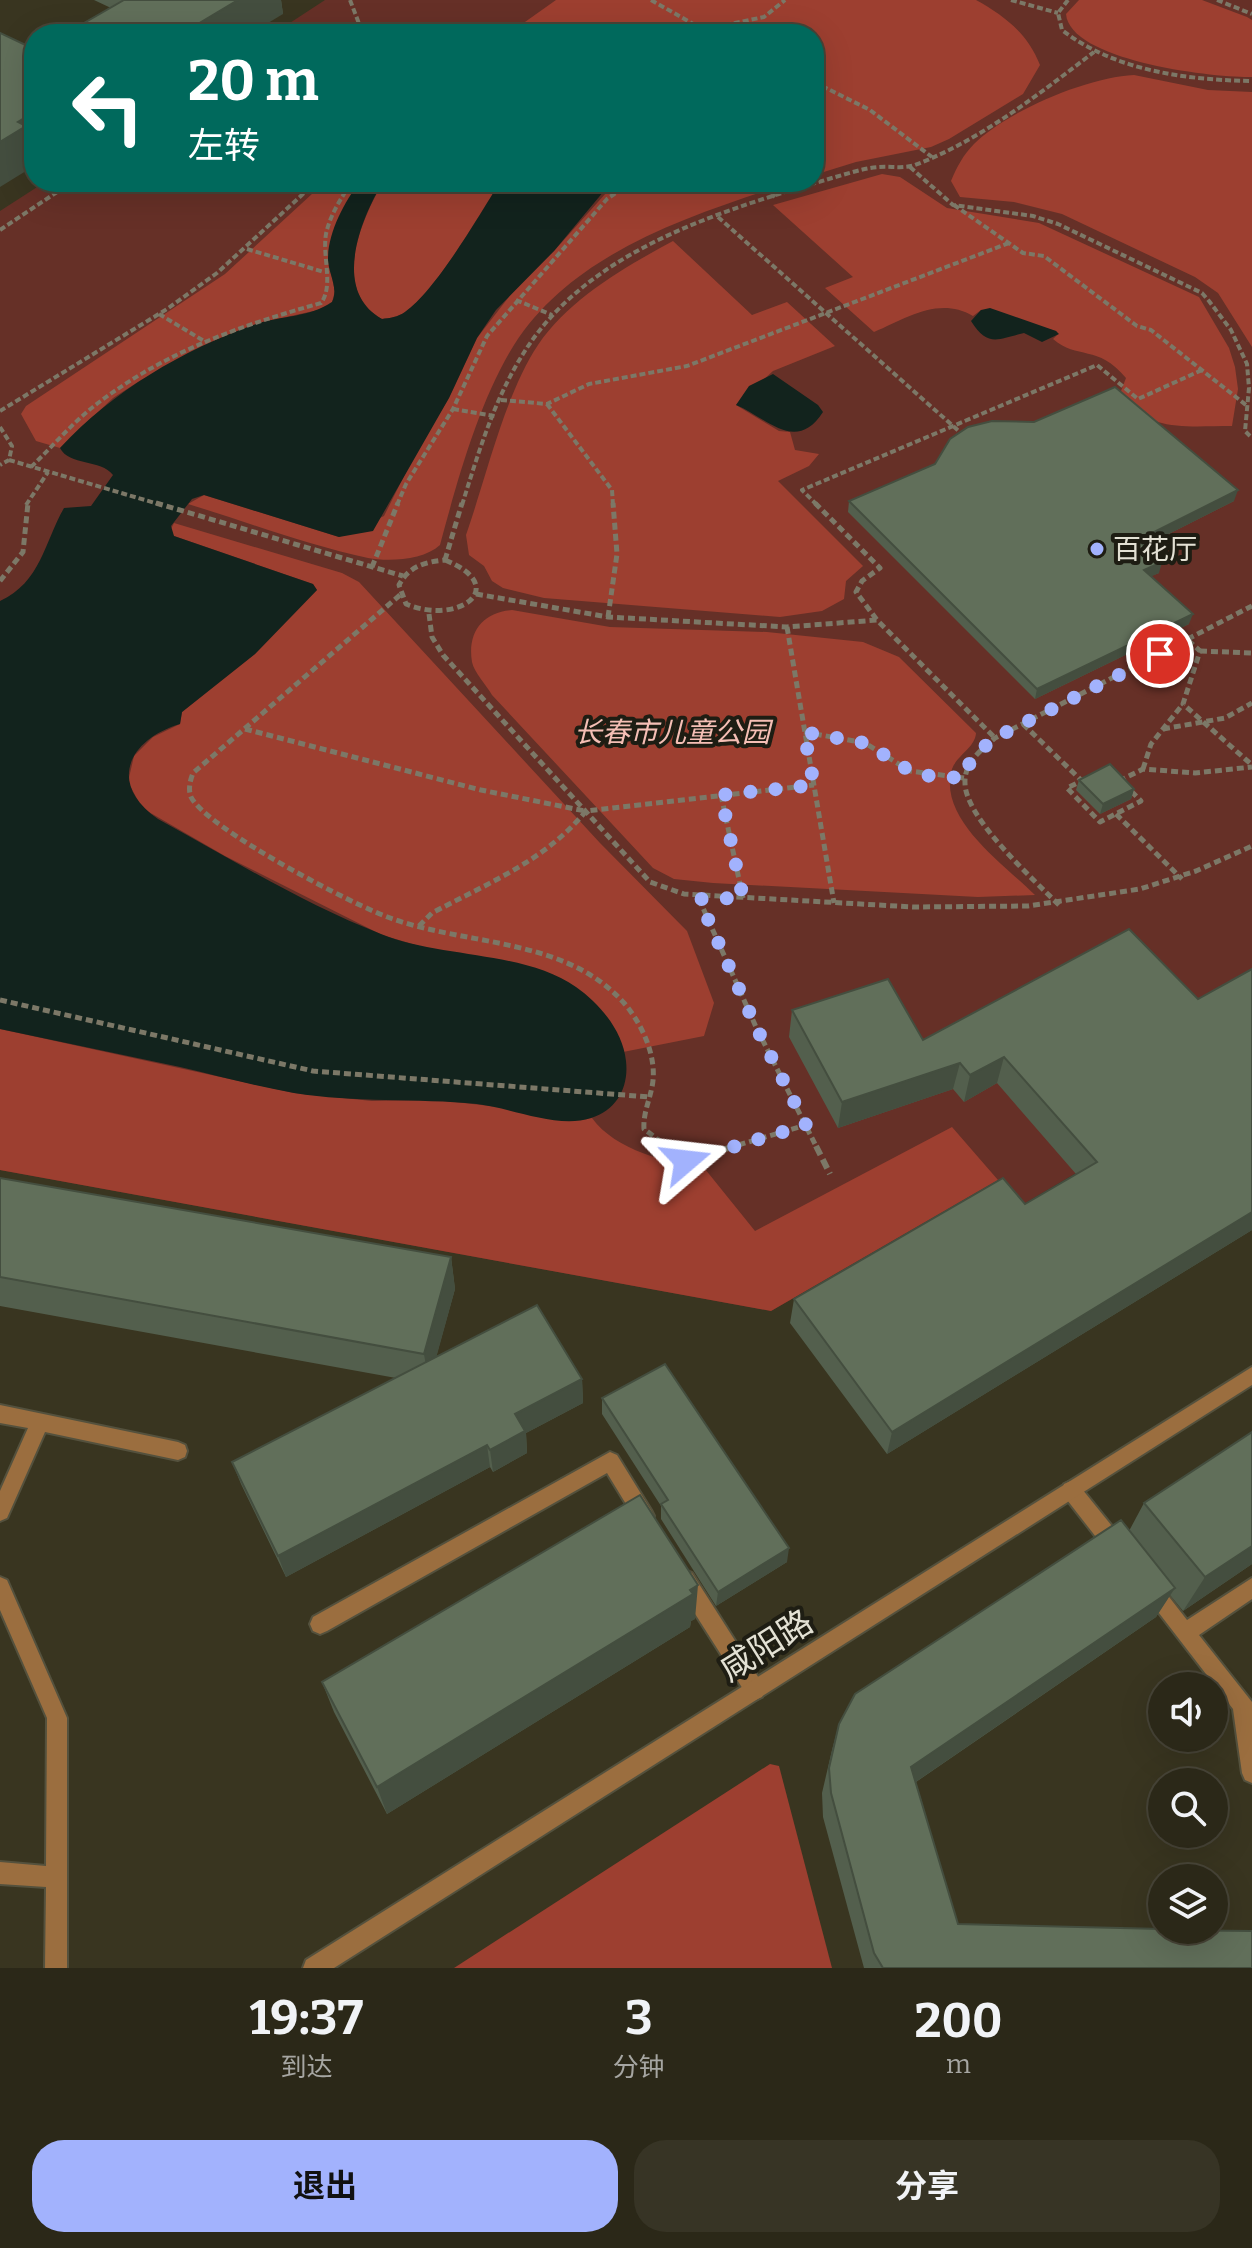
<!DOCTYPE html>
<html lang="zh">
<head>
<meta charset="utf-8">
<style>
  :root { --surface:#2b2818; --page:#373425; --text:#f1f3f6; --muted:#a6a6a2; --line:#474437; --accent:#a2b2fd }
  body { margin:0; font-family:Bitter,"Noto Sans SC",serif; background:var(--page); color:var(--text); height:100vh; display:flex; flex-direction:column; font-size:30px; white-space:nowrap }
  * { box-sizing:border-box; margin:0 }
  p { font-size:26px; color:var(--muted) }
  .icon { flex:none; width:44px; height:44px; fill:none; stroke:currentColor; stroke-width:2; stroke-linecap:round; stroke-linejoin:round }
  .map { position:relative; height:1968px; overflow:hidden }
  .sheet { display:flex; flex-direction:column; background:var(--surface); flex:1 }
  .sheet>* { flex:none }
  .guide { position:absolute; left:24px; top:24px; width:800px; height:168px; border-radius:32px; box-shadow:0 8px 32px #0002,0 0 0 2px var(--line); background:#00695c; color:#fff; overflow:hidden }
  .buttons { position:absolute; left:1148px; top:1672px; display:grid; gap:16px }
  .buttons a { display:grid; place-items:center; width:80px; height:80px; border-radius:50%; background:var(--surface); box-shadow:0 8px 32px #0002,0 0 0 2px var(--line); font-size:40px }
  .pin { position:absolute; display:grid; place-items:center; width:68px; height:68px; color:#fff; margin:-34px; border:4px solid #fff; border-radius:50%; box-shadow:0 2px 8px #0007 }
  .me { position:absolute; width:88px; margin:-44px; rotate:73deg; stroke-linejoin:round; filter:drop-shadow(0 0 6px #0008) }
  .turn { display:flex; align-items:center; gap:28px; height:168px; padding:0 32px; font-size:36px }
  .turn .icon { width:104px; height:104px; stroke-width:2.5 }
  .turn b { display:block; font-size:56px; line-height:68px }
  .eta { display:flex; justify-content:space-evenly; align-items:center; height:136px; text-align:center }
  .eta b { font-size:48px; font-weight:700; line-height:56px }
  .button { display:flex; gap:16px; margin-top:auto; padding:16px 32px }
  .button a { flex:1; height:92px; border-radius:32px; background:var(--accent); color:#111; font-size:32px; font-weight:700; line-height:92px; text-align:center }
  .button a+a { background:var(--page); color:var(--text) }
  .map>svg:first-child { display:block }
</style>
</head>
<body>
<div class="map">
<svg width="1252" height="1968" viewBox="0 0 1252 1968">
  <rect width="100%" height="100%" fill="#393520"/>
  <path fill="#663027" d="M325,0H1252V1070L1020,1206L998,1180L771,1311L0,1170V211L45,182H814V34H273Z"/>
  <g fill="#9d3f30">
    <path d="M556,0H976C1005,16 1028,34 1040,65L1023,94L949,139L931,147L856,162L814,175V34H508Z"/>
    <path d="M1079,0H1202L1247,17L1252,20V77C1214,78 1070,61 1066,14Z"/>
    <path d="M1134,75L1208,90L1252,92V347L1218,293L1195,277L1062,214L1014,202L960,197L951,181C957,167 963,155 974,144C1007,111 1088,77 1134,75Z"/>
    <path d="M882,174L900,177L947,208L1039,223L1199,297L1229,348L1235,367L1238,389L1232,426C1185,426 1155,432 1118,399L1126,378C1098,344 1077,360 1053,339L1058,334L1056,331L981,310L973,316C939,296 907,318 874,332L825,288L853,277L773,205Z"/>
    <path d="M325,182H360L328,260L335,291L332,302L318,310L259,323L141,380L113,398L60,448L36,441L21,414L26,406L225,274Z"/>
    <path d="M383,182H500C479,215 436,291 405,312C398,317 390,318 382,319C330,289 362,219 383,182Z"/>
    <path d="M609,182H792C692,215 574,251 514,345C479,401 457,482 440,545C424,560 389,562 368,558C308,545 247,522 188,504L204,495L339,537L384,516L417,450L449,398L477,338L522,280L554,251L606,193Z"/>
    <path d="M673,241L752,315L787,302L835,346L773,371L736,405L779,431L790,432L795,450L819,454L809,466L778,481L863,566L846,581L844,599L822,611L780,617L544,598L503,588L492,581L484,566L469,555L466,535C486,478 505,394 538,345C569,299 625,267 673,241Z"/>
    <path d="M174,523L342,573L359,582L600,843L687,931L714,1003L704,1036L623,1052L619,1037L533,968L436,951L382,935L225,856L142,808L128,782L134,756L153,737L180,724L182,712L255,654L317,590L313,584L174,536L170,531Z"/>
    <path d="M512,610L610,627L767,632L863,642L899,657L976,733C975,748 957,755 952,769C937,819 1004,864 1035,895L978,897L713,883L674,879L653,868L492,695C486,685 474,672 472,662C467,632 483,612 512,610Z"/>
    <path d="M0,1029L294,1093L372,1101L437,1100L499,1107L568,1121L592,1118C616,1151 667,1162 705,1169L755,1231L952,1127L998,1180L771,1311L0,1170Z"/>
    <path d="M770,1764L779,1766L832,1968H454Z"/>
  </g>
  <g fill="#12231d">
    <path d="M360,182H383C361,218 331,291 382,319C390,318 398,317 405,312C436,290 479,216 500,182H609V185L554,251L496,310L477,338L449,398L373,531L339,537L204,495L192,499L171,526L174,536L313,584L317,590L255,654L182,712L180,724C127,740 108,785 158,819C231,859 304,904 381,934C440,958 525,951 576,987C600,1004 623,1031 626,1061C629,1087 617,1110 591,1118C557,1129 512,1108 477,1104C416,1098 355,1103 294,1093C256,1086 218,1076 180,1067C120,1054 60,1042 0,1029V601C41,582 44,543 64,508L91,506L113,475C101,459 69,466 60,448C113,391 182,350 256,324C281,316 310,317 332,302C339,288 328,273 328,259C328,233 344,202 360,182Z"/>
    <path d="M990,308L1056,331L1059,334L1042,342L1024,333C1000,338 988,349 971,321L981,310Z"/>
    <path d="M773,374L818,405L823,412C796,454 767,418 736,405L749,386Z"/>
  </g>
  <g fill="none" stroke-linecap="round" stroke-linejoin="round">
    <defs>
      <g id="service">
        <path d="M0,1405L178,1442L185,1445L187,1451L185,1457L178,1460L45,1432L7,1518L0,1521V1491L28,1428L0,1423Z"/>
        <path d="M610,1452L617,1455L651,1510L654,1516L651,1522L644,1525L637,1522L607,1473L327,1631L320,1634L313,1631L310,1624L313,1617Z"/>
        <path d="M1071,1481L1078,1484L1124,1541L1127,1548L1124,1555L1117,1557L1110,1555L1064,1496L1062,1490L1064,1484Z"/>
        <path d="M685,1570L692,1573L762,1683L765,1690L762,1697L755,1700L748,1697L678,1587L675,1580L678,1573Z"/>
        <path d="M0,1577L7,1580L67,1718V1968H45L46,1887L0,1884V1862L46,1866L47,1718L0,1610Z"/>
        <path d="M1252,1578V1599L1199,1635L1252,1702V1783L1245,1780L1242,1773L1233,1709L1142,1591L1145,1584L1152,1581L1159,1584L1187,1620Z"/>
      </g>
      <path id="tertiary" d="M1252,1367V1385L334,1968H303L306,1960Z"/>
    </defs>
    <use href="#service" stroke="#54513d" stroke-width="4"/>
    <use href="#tertiary" stroke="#54513d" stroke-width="4"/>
    <g stroke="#7c7867" stroke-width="4" stroke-dasharray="6 3" stroke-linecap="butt">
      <path d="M350,0L363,34"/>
      <path d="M651,0L711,34"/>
      <path d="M1011,0L1058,13"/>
      <path d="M1068,0L1058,13L1062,30C1115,71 1187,80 1252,81"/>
      <path d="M1217,0L1252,14"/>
      <path d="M333,34L362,31"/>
      <path d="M551,34L579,26L609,34"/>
      <path d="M681,34L764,17L785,0"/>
      <path d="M814,82L870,110L932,157"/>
      <path d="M910,167L953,205L1033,216L1058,224L1202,293L1209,301L1231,330L1247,364L1249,388L1245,431L1252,438"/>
      <path d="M759,182L775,197"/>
      <path d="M954,205L1023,253L1044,256L1137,326L1151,330L1246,405"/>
      <path d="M718,217L962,434"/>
      <path d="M0,230L72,182"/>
      <path d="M247,249L324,272"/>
      <path d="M516,300L552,315"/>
      <path d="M159,314L204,341"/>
      <path d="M501,400L547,404L589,384L687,366L1009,243"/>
      <path d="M547,404L612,490L613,505"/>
      <path d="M453,409L495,416"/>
      <path d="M0,411L167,309L217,273L316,182"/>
      <path d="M0,427L12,446L9,460L0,465"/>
      <path d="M9,460L162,505"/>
      <path d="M31,467C53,446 74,421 98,403C167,351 239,326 321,303C334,286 322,256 326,234C330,215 341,198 352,182"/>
      <path d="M26,505L48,472"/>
      <path d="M397,505L406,484L453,409L487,336L607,199L632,182"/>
      <path d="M462,505C478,454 494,400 523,354C588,249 721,211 832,178C847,174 863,168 879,167C891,166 903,169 915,165C981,140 1039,94 1094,52"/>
      <path d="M817,505L802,490L1097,365L1138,399L1202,370"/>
    </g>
    <g stroke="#7c7867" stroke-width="5" stroke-dasharray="7 4" stroke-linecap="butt">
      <path d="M156,503L403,576"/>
      <path d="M815,503L880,568L862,581L856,592L877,620"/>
      <path d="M445,560L462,503"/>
      <path d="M445,560C512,587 458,626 406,604L399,585C409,566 425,562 445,560Z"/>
      <path d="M372,567L398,503"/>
      <path d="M0,581L23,552L28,503"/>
      <path d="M476,594L608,617L787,627L877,620L995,738"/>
      <path d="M400,595L193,773C190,781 188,789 191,797C206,828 356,907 393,919C470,946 566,938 624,1003C643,1025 658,1059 652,1087C649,1102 643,1114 644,1129L669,1148"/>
      <path d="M429,614L432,637L443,655L650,882L684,894L913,907L1028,906L1140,889L1196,871L1252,846"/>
      <path d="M608,617L617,554L613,503"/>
      <path d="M787,627L834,903"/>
      <path d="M1188,640L1200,651L1183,704L1252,765"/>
      <path d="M1200,651L1252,653"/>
      <path d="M1023,724L1082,781"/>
      <path d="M245,729L481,790L585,811"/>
      <path d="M1163,729L1225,718L1252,703"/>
      <path d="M804,732L865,743L910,771L964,778"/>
      <path d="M1108,768L1141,801L1100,822L1067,788Z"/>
      <path d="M1143,769L1151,744L1183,704"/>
      <path d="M1119,781L1143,769L1195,773L1252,767"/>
      <path d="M721,795L743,898"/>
      <path d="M1116,814L1182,879"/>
      <path d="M699,899L756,1027L817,1148"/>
      <path d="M1059,905C1034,880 965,818 965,783C964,763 981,750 995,738L1252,606"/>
      <path d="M419,926L432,913C488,883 545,861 586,811L814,785"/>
      <path d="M0,1000L313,1071L650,1097"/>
      <path d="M728,1148L806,1125"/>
    </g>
    <g stroke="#7c7867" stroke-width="6" stroke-dasharray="10 5" stroke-linecap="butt">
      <path d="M667,1146L686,1161L735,1146"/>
      <path d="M816,1146L830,1174"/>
    </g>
    <use href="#service" fill="#9b6e3f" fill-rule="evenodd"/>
    <use href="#tertiary" fill="#9b6e3f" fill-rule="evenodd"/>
  </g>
  <g fill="#535f4d">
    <path d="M94,0H281L283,14L111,8Z"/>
    <path d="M849,501H1234L1145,546L1159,573L1151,576L1189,624L1035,699L848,512Z"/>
    <path d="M1079,780L1134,789L1131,799L1100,814L1076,790Z"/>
    <path d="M1252,969V1230L887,1454L790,1323L794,1299L1025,1204L1076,1174L997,1083L964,1102L953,1089L838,1128L789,1037L792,1010L923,1040L1198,999Z"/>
    <path d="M0,1178L451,1257L455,1289L436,1357L582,1379L583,1403L526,1433L527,1453L493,1472L490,1467L286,1577L241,1484L232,1462L396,1378L0,1306Z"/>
    <path d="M602,1398L787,1562L716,1606L661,1519V1506L602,1414Z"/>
    <path d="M1252,1432V1564L1183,1611L1170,1595L1156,1617L916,1782L958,1924L1252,1968H864L823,1817L822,1793L832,1750L839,1724L1129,1531L1144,1503Z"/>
    <path d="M695,1619L691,1621L690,1627L387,1814L334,1712L322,1682Z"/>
  </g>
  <g fill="#444e3f">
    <path d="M238,0H281L283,14L250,34H181Z"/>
    <path d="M34,112V166L0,187V142L18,122Z"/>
    <path d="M1238,490L1234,501L1135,551L1138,540Z"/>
    <path d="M1162,562L1159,573L1141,581L1144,570Z"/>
    <path d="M1193,614L1189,624L1035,699L1037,689Z"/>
    <path d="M1134,789L1131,799L1100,814L1103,804Z"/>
    <path d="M1004,1057L997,1083L964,1102L970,1075Z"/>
    <path d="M960,1063L953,1089L838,1128L842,1102Z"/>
    <path d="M1252,1212V1230L887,1454L892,1432Z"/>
    <path d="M451,1257L455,1289L429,1384L424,1354Z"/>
    <path d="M582,1379L583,1403L526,1433L527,1453L493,1472L490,1450L515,1414Z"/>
    <path d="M487,1445L490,1467L286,1577L278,1556Z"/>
    <path d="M1252,1546V1564L1183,1611L1205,1577Z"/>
    <path d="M789,1548L787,1562L716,1606L718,1592Z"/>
    <path d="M698,1585L695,1619L691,1621L690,1627L387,1814L377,1787Z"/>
    <path d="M1175,1588L1156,1617L901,1792L911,1767Z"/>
  </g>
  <g fill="#616f5a" stroke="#444e3f" stroke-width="2">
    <path d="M124,0H238L181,34H65Z"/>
    <path d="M0,33L34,49V112L18,122L26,126L0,142Z"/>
    <path d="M1115,387L1238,490L1138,540L1162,562L1144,570L1193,614L1037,689L849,501L935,464L950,439L968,427L992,421L1034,422Z"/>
    <path d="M1110,764L1134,789L1103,804L1079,780Z"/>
    <path d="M1129,929L1198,999L1252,969V1212L892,1432L794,1299L1003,1178L1025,1204L1097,1162L1004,1057L970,1075L960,1063L842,1102L792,1010L888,979L923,1040Z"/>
    <path d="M0,1178L451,1257L424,1354L0,1277Z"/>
    <path d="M537,1305L582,1379L515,1414L525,1431L490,1450L487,1445L278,1556L232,1462Z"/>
    <path d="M665,1364L789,1548L718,1592L661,1504L668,1500L602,1398Z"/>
    <path d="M1252,1432V1546L1205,1577L1144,1503Z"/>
    <path d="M640,1495L698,1585L690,1590L693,1594L377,1787L322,1682Z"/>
    <path d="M1121,1520L1175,1588L911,1767L958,1924L1162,1929V1930L1252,1931V1968H883L874,1953L831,1793L829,1768L839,1724L855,1694Z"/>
  </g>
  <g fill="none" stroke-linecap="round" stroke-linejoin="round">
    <path stroke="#a2b2fd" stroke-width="14" stroke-dasharray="0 25.2" d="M686,1161L806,1125L756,1027L699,899L743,898L721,795L814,785L804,732L865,743L910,771L930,776L964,778L972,757L995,738L1160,654"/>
  </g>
  <circle fill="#a2b2fd" stroke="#1e1d13" stroke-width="3" cx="1097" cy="549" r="8"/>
  <g text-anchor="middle" stroke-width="8" stroke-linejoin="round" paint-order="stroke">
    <g font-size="28" fill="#e3e1d4" stroke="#1e1d13" text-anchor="start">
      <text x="1113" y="559">百花厅</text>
    </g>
    <g font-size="28" font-style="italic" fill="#f5bfb5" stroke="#1e1d13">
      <text x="672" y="742">长春市儿童公园</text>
    </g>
    <g font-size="34" fill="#e3e1d4" stroke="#1e1d13">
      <text transform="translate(766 1645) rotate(-32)" y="12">咸阳路</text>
    </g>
  </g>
</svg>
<div class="buttons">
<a><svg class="icon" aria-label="sound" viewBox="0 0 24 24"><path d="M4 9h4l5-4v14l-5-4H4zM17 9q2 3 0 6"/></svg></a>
<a><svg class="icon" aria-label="search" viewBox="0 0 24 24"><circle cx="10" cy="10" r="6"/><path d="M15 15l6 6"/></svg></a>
<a><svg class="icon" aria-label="layers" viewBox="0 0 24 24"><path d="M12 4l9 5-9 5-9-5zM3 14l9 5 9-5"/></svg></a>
</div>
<div class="pin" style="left:1160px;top:654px;background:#d93025"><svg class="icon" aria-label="arrive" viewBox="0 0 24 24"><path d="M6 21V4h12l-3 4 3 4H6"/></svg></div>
<svg class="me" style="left:686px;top:1161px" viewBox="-20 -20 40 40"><path d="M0-17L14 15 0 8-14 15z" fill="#a2b2fd" stroke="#fff" stroke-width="4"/></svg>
<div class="guide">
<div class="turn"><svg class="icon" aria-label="left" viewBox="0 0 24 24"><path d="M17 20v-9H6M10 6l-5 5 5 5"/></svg><div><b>20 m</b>左转</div></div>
</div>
</div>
<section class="sheet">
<div class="eta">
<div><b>19:37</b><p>到达</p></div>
<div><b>3</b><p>分钟</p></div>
<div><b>200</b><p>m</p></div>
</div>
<div class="button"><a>退出</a><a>分享</a></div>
</section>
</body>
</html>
